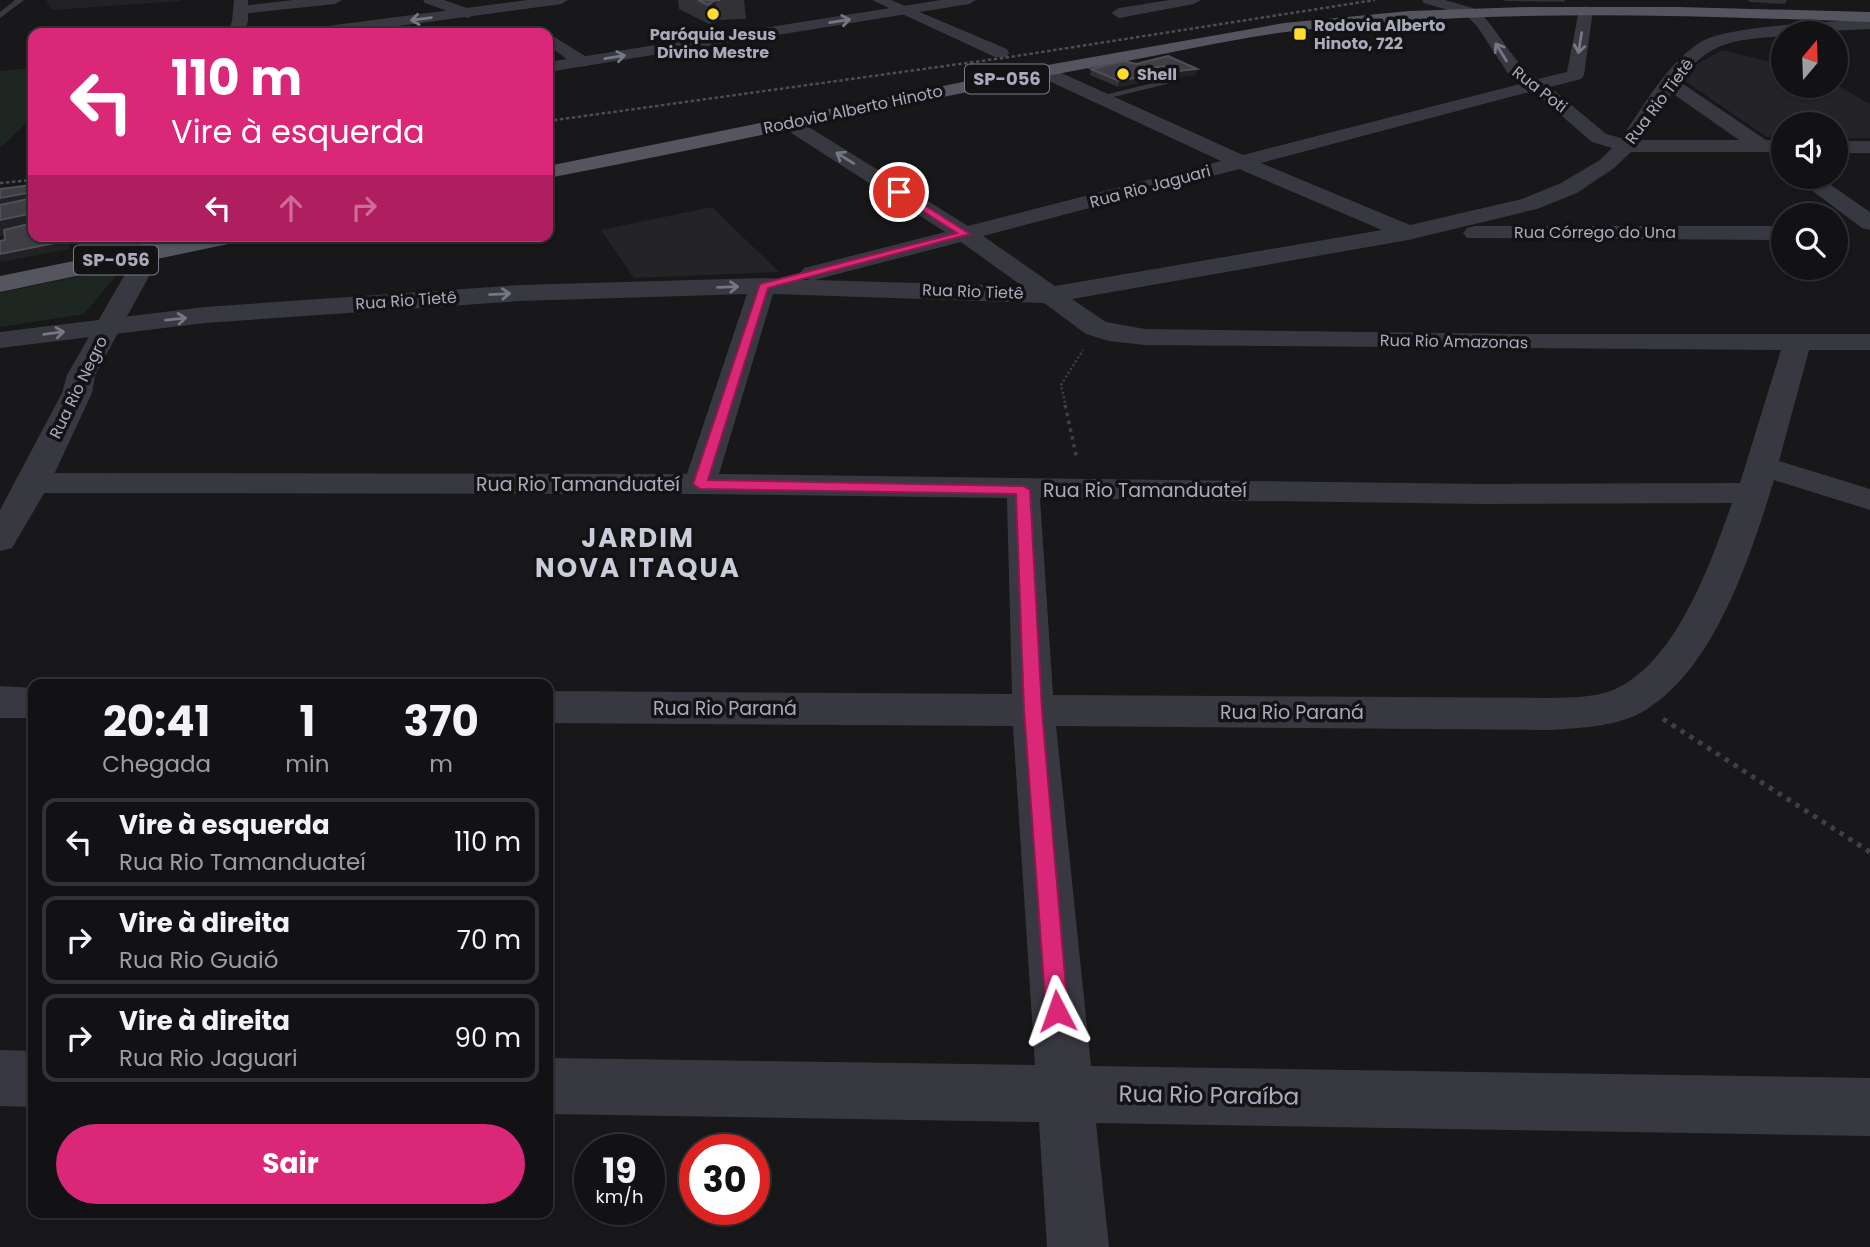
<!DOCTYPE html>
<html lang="pt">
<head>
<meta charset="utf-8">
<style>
  :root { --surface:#121214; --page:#1f2022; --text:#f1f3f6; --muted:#9c9ea0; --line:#313234; --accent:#db2777 }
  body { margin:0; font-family:Poppins,sans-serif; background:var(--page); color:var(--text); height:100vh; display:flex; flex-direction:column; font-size:26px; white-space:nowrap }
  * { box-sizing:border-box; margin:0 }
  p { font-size:23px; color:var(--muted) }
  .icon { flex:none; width:38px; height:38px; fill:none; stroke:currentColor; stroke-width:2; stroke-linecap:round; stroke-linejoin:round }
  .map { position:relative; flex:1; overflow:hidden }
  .details { position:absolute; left:28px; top:679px; width:525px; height:539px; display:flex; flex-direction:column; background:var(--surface); border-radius:14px; box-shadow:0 2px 5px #0004,0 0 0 2px var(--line) }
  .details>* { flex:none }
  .guide { position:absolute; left:28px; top:28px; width:525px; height:214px; border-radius:14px; box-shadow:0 2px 5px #0004,0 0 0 2px var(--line); background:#db2777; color:#fff; overflow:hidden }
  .needle { width:46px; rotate:19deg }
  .buttons { position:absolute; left:1771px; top:21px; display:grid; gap:14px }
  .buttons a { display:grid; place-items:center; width:77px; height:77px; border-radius:50%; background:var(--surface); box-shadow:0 2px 5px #0004,0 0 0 2px var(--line); font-size:35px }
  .speed { position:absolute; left:574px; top:1134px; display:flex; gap:14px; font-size:35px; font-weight:700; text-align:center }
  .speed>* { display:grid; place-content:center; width:91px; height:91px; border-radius:50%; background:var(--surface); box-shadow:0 2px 5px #0004,0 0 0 2px var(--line); line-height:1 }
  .speed small { font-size:18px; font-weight:400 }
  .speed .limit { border:10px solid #d22; background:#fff; color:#111 }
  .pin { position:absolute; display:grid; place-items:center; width:60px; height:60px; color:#fff; margin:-30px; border:4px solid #fff; border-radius:50%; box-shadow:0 2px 7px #0007 }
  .me { position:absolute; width:77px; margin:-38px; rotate:356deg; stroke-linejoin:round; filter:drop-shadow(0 0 5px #0008) }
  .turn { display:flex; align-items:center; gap:24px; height:147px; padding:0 28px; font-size:32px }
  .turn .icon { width:91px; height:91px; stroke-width:2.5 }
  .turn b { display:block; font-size:49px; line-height:60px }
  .lanes { display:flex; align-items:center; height:66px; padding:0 28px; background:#0003; justify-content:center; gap:35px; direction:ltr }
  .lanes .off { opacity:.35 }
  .eta { display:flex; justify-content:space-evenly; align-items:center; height:119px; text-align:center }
  .eta b { font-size:42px; font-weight:700; line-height:49px }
  .primary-button { display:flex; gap:14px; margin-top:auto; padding:14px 28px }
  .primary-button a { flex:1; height:80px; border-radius:42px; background:var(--accent); color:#fff; font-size:28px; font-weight:700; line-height:80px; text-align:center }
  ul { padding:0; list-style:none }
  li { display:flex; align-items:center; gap:21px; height:88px; margin:0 14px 10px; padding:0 14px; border:4px solid var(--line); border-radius:14px }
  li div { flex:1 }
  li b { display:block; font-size:26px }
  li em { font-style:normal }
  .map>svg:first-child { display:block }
</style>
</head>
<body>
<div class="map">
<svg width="1870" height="1247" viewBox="0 0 1870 1247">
  <rect width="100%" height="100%" fill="#18181a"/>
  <g fill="#242428">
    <path d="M1722,50L1783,65V86L1836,85L1870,104V138H1836V124H1783V137H1767L1685,81L1689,69Z"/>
    <path d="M712,207L779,272L634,278L601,230Z"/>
  </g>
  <g fill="#1d2620">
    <path d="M33,68V117L0,148V71Z"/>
    <path d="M123,267L84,314L0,327V293Z"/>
  </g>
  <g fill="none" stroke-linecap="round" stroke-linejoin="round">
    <path stroke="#3e3f47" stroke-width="2.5" stroke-dasharray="2 2.5" stroke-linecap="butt" d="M1066,407L1061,385L1083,350"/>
    <path stroke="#3e3f47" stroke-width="3.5" stroke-dasharray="3.5 4.5" stroke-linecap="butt" d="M1065,405L1077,459"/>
    <path stroke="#3e3f47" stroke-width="5" stroke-dasharray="4.5 6" stroke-linecap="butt" d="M1663,719L1870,852"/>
    <g fill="#383840" fill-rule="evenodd">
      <path d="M15,0H24L0,18V12Z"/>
      <path d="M1154,71L1175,82L1101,100L1096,97L1161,81L1149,74Z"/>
    </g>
    <g fill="#383840" fill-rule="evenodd">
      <path d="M293,0H342L335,4L241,14L234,10L241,6Z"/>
      <path d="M423,0H444L473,10L476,13L468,18L425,3Z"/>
      <path d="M872,0H891L1007,49L1009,53L1007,57H995Z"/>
      <path d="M1169,0H1201L1194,4L1119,18L1111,13L1119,8Z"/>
      <path d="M1586,6L1593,10L1584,75L1581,79L1550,87L1606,134L1621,138C1645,105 1665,66 1699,43C1724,25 1834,22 1870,19V29L1783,33V36C1736,40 1708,40 1680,82L1766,140H1783V152H1631L1614,168L1577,193L1537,209L1408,240L1072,299L1106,322L1145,329L1522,334H1870V350H1809L1779,461L1870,489V510L1774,480C1751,554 1716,666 1647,709C1620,727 1581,728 1549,730L1056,726L1091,1066L1870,1078V1136L1096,1123L1109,1247H1047L1039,1122L548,1114V1058L1035,1065L1013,726L548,723V691L1012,694L1007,498L700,494L33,493L21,490L16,483L21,476L33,473L687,474L747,294L520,301L205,323L0,348V332L205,307L520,285L763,278L810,280L804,278L800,273L804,268L945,232L782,127L779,123L782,119H796L968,226L1221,161L1036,75L1033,71L1036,67H1048L1243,155L1520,84L1511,78L1477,26L1463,12L1466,9H1476C1500,30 1511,63 1538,79L1567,72L1579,10ZM1533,91L1592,142L1612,148L1600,160L1561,183L1522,199L1410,225L1261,163ZM1672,93L1739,140H1640ZM1239,169L1382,230L1055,286L983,236ZM961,242L1022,286L815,280L822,278ZM773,294L1044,303L1086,334L1109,341L1145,345L1781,350L1740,483L1485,484L719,474ZM1040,498L1485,504L1732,503C1711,562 1676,664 1613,690C1594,698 1570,697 1549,698L1053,695Z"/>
      <path d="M548,33L588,58L590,62L588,66H576L548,45Z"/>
      <rect x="1836" y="141" width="34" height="12"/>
      <path d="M1794,177H1819L1870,212V230L1862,228Z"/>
      <path d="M1475,226H1783V240L1467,238L1463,233L1467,228Z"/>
      <path d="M0,686L33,688V718H0Z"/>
      <path d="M0,1050L33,1051V1107L0,1106Z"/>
    </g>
    <g fill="#383840" fill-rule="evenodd">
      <path d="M234,0H248V21L244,33H228L232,21Z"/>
      <path d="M528,0H568L561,4L346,33H304L312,28Z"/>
      <path d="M941,0H976L969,4L548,72V62Z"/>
      <path d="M1422,0H1445L1476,9L1479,12L1471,17L1424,3Z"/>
      <path d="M147,236H171L95,375L92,393L50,483L12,548L0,551V510L62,393L67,375Z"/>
    </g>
    <g fill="#54555f" fill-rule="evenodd">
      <path d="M1529,7H1678L1870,12V22C1675,15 1480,8 1286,32C1233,39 1180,51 1127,61C933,96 741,142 548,178V166L1042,66L1284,23L1409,11Z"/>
      <path d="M197,236H245L241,241L233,243L0,292V276Z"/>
    </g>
    <g stroke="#4b4c55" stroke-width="2.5" stroke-dasharray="3.5 2.5" stroke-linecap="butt">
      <path d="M548,121L1010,57L1375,0"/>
      <path d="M0,183L33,180"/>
    </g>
  </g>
  <g fill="#313136">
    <path d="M678,0H744L746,19L718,20L711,25L679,9Z"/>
    <path d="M1504,0H1565L1564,2L1505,1Z"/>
    <path d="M1748,0H1787L1785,4L1750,2Z"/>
    <path d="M1136,64L1197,69L1196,75L1177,77L1162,72L1157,73L1158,79L1118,87L1090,75L1091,69Z"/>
  </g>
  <g fill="#222225">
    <path d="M46,0H181L180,1L52,10Z"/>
    <path d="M715,0L718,20L711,25L708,5Z"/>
    <path d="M1163,66L1162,72L1146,75L1147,69Z"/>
    <path d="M1197,69L1196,75L1177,77L1178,71Z"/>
    <path d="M1159,73L1158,79L1118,87L1119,81Z"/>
    <path d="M33,192V208L0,214V198Z"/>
    <path d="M33,213V229L0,236V220Z"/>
    <path d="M65,236L69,237V249L0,262V254Z"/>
  </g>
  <g fill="#3e3e44" stroke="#4f4f57" stroke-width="2">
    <path d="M698,0H720H715L708,5Z"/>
    <path d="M1168,56L1197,69L1178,71L1163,66L1147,69L1159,73L1119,81L1091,69L1124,61L1136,64Z"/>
    <path d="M33,185V192L0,198V189Z"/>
    <path d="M33,198V213L0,220V205Z"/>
    <path d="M33,223V236H65V241L0,254V241L5,240L4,230Z"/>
  </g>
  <defs><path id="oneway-shaft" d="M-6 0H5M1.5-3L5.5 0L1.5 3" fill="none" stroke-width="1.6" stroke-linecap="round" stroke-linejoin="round" transform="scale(1.75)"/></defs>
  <g stroke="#767784">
    <use href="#oneway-shaft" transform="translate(421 19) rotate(172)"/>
    <use href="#oneway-shaft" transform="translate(840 21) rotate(-9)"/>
    <use href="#oneway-shaft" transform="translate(1580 43) rotate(99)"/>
    <use href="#oneway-shaft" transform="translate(1501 52) rotate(-122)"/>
    <use href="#oneway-shaft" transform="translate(615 57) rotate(-9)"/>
    <use href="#oneway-shaft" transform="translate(845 158) rotate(-148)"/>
    <use href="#oneway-shaft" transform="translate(728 287) rotate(-2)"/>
    <use href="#oneway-shaft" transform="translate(500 294) rotate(-3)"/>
    <use href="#oneway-shaft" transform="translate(176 319) rotate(-6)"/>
    <use href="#oneway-shaft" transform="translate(54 333) rotate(-7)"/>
  </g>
  <path fill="#db2777" stroke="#8e194d" stroke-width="2" d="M899,189L970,234L768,288L708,480L1023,486L1030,490L1042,710L1068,1011L1065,1018L1057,1022L1049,1018L1046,1011L1024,710L1016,494L700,489L693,484L760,284L957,233L896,194V190Z"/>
  <g fill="#ffdb2b" stroke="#131315" stroke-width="2.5">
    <circle cx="713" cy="14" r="7"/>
    <rect x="1293" y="27" width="14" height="14" rx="3.5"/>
    <circle cx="1123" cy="74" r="7"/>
  </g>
  <g text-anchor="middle" stroke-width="7" stroke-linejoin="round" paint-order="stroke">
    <g font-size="16" font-weight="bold" fill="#a9abbb" stroke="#131315" text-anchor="start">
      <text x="1314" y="31">Rodovia Alberto<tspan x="1314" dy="18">Hinoto, 722</tspan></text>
      <text x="713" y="40" text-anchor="middle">Paróquia Jesus<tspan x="713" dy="18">Divino Mestre</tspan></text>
      <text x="1137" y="80">Shell</text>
    </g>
    <g font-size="16" fill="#a9abbb" stroke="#131315">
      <text transform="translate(1540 89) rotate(38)" y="6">Rua Poti</text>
      <text transform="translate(1659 101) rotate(-53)" y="6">Rua Rio Tietê</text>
      <text transform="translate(853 109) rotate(-12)" y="6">Rodovia Alberto Hinoto</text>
      <text transform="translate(1150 186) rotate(-15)" y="6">Rua Rio Jaguari</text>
      <text x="1595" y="238">Rua Córrego do Una</text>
      <text transform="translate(973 291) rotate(2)" y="6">Rua Rio Tietê</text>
      <text transform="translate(406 300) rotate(-4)" y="6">Rua Rio Tietê</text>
      <text transform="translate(1454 341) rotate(1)" y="6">Rua Rio Amazonas</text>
      <text transform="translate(78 387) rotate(-64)" y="6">Rua Rio Negro</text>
    </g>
    <g fill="#131315" stroke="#7c7d89" stroke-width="2">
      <rect x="965" y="64.5" width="84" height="29" rx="5"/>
      <rect x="74" y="245.5" width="84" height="29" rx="5"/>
    </g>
    <g font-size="18" font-weight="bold" fill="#a9abbb">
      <text x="1007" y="85">SP-056</text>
      <text x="116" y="266">SP-056</text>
    </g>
    <g font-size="19" fill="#a9abbb" stroke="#131315">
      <text x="578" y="491">Rua Rio Tamanduateí</text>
      <text x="1145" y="497">Rua Rio Tamanduateí</text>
      <text x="725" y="715">Rua Rio Paraná</text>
      <text x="1292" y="719">Rua Rio Paraná</text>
    </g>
    <g font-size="23" fill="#a9abbb" stroke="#131315">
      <text transform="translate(1209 1095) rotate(1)" y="8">Rua Rio Paraíba</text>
    </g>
    <g font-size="26" font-weight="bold" letter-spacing="2" fill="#caccd7" stroke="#131315">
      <text x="638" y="547">JARDIM<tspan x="638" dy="30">NOVA ITAQUA</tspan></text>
    </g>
  </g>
</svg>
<div class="buttons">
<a><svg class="needle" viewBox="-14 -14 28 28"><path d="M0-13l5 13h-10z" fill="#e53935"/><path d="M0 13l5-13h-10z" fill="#9c9ea0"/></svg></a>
<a><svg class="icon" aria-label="sound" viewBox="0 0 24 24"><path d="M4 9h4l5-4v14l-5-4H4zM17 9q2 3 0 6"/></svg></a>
<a><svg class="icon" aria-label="search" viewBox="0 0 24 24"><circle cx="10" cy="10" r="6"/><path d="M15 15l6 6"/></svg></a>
</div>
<div class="speed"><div>19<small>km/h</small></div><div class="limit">30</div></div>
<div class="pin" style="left:899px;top:192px;background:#d93025"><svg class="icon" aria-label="arrive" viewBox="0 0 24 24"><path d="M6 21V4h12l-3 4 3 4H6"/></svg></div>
<svg class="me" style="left:1057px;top:1011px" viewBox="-20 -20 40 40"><path d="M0-17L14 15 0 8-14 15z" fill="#db2777" stroke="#fff" stroke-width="4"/></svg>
<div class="guide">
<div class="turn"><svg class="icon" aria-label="left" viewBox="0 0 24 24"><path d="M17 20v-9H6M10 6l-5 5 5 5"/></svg><div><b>110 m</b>Vire à esquerda</div></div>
<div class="lanes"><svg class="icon" aria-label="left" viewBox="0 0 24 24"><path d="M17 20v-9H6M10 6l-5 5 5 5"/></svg><svg class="icon off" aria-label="ahead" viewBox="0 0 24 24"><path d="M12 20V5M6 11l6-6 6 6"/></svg><svg class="icon off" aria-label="right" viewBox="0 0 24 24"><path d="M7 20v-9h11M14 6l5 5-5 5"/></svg></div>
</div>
<section class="details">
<div class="eta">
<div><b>20:41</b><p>Chegada</p></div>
<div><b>1</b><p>min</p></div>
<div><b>370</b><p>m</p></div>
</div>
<ul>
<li><svg class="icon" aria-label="left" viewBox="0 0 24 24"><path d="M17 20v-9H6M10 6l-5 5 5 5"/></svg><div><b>Vire à esquerda</b><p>Rua Rio Tamanduateí</p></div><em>110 m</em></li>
<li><svg class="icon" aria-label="right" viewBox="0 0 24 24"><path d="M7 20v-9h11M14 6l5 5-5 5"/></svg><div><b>Vire à direita</b><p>Rua Rio Guaió</p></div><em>70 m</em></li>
<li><svg class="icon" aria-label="right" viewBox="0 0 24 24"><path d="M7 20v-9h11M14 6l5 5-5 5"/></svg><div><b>Vire à direita</b><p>Rua Rio Jaguari</p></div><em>90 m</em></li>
</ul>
<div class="primary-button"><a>Sair</a></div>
</section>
</div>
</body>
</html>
